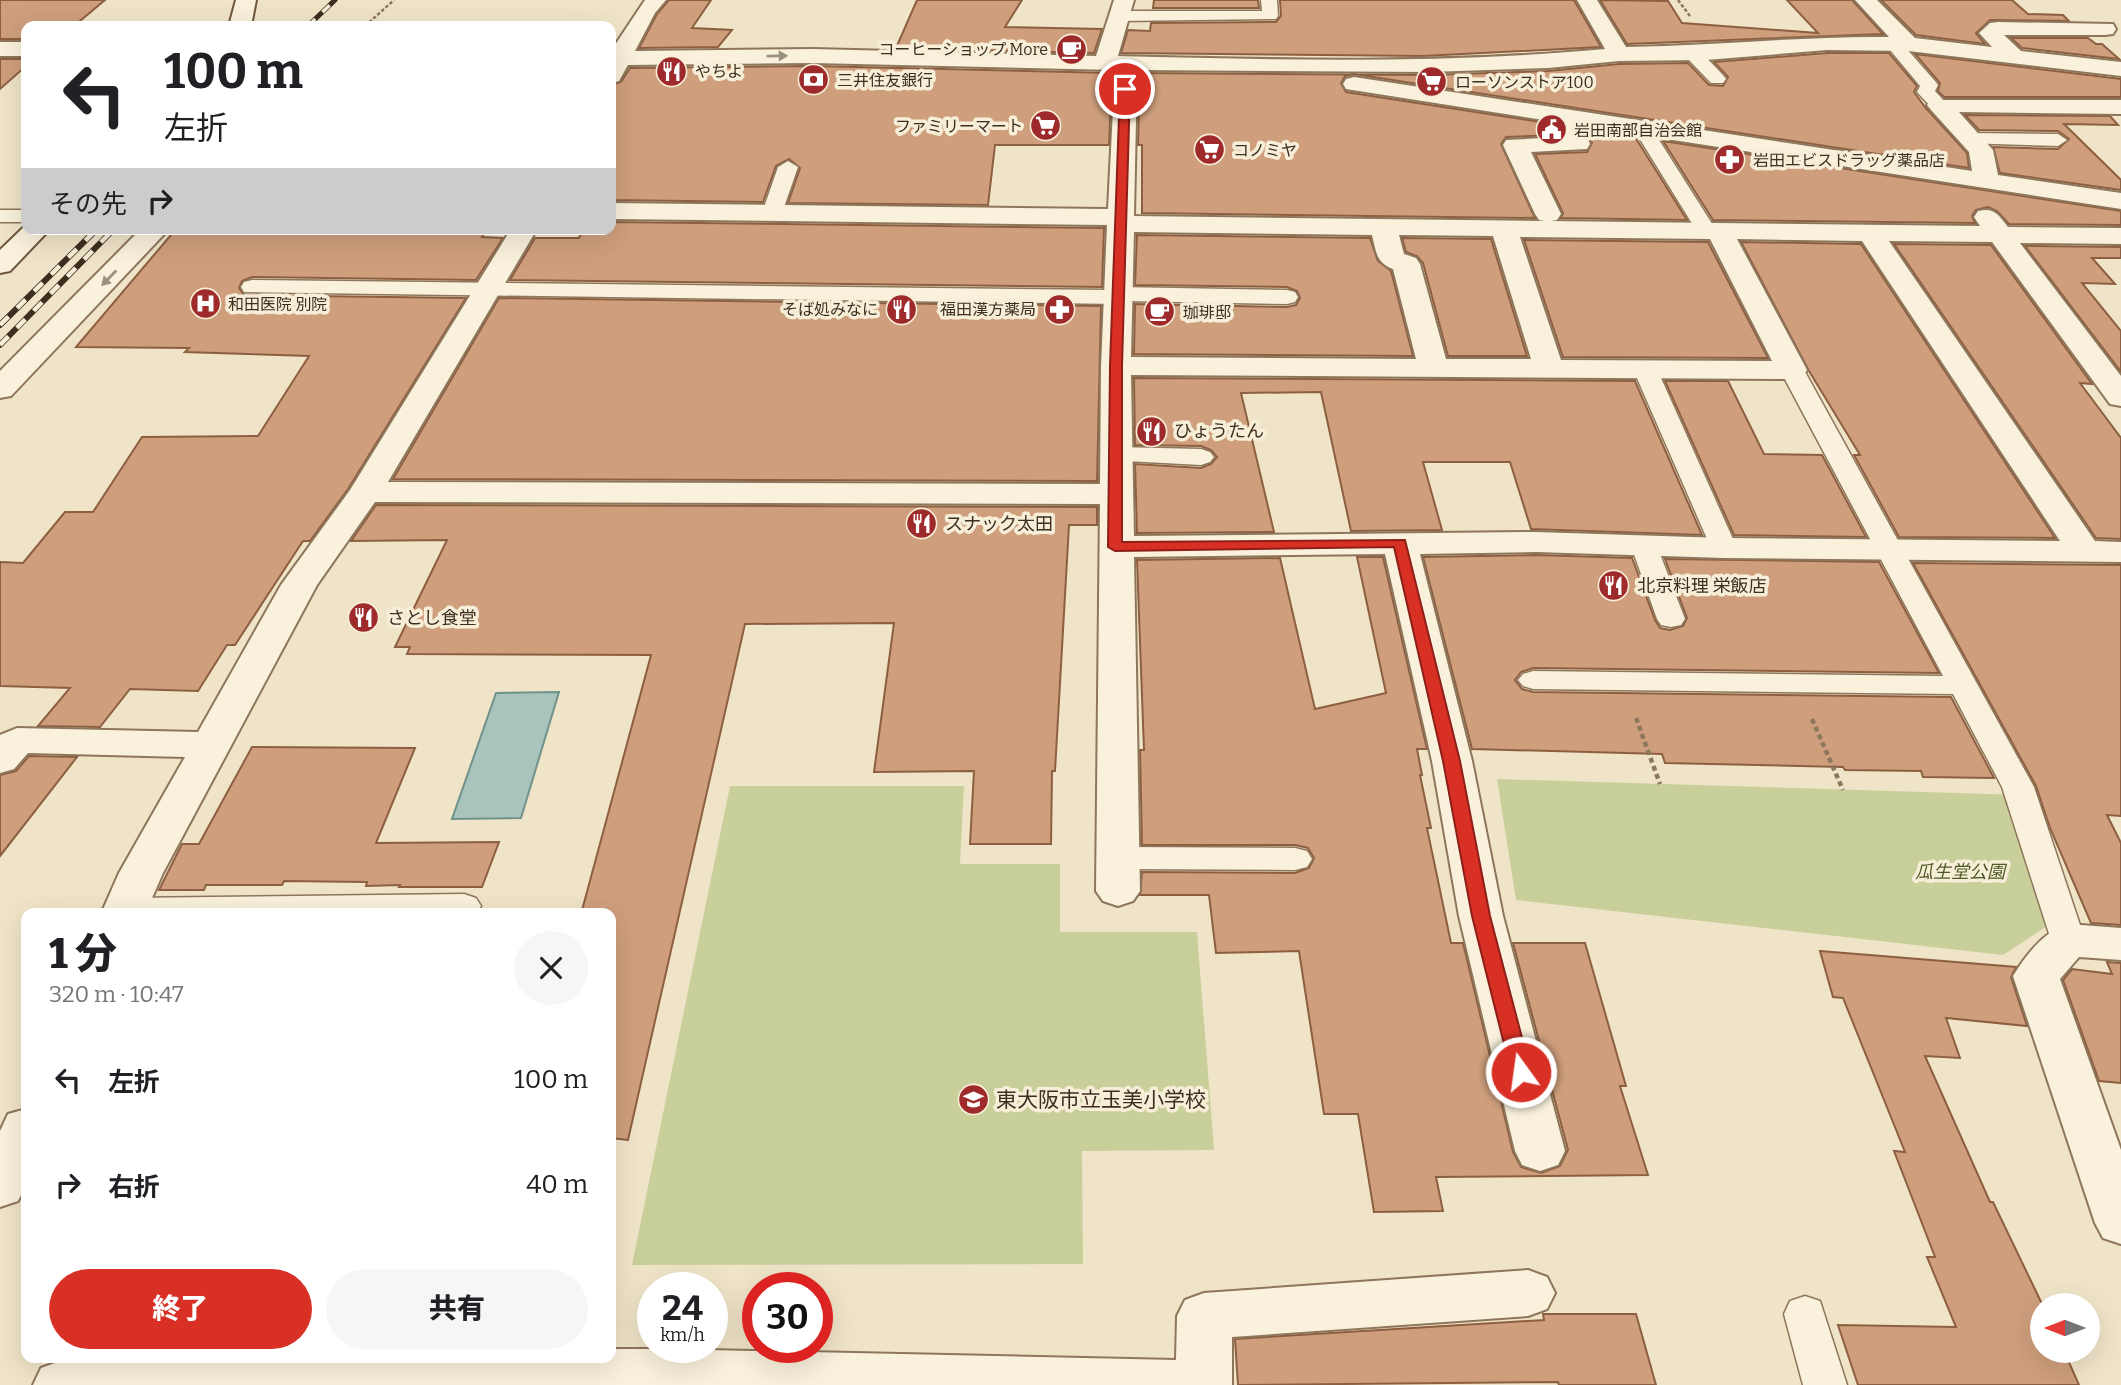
<!DOCTYPE html>
<html lang="ja">
<head>
<meta charset="utf-8">
<style>
  :root { --surface:#fff; --page:#f6f6f6; --text:#202124; --muted:#757577; --accent:#d93025 }
  body { margin:0; font-family:Bitter,"Noto Sans JP",serif; background:var(--page); color:var(--text); height:100vh; display:flex; flex-direction:column; font-size:26px; white-space:nowrap }
  * { box-sizing:border-box; margin:0 }
  p { font-size:23px; color:var(--muted) }
  .icon { flex:none; width:38px; height:38px; fill:none; stroke:currentColor; stroke-width:2; stroke-linecap:round; stroke-linejoin:round }
  .map { position:relative; flex:1; overflow:hidden }
  .panel { position:absolute; left:21px; top:908px; width:595px; height:455px; display:flex; flex-direction:column; background:var(--surface); border-radius:14px; box-shadow:0 7px 28px #0002 }
  .panel>* { flex:none }
  .banner { position:absolute; left:21px; top:21px; width:595px; height:214px; border-radius:14px; box-shadow:0 7px 28px #0002; background:#fff; color:var(--text); overflow:hidden }
  .needle { width:46px; rotate:270deg }
  .controls { position:absolute; left:2030px; top:1293px; display:grid; gap:14px }
  .controls a { display:grid; place-items:center; width:70px; height:70px; border-radius:50%; background:var(--surface); box-shadow:0 7px 28px #0002; font-size:35px }
  .speed { position:absolute; left:637px; top:1272px; display:flex; gap:14px; font-size:35px; font-weight:700; text-align:center }
  .speed>* { display:grid; place-content:center; width:91px; height:91px; border-radius:50%; background:var(--surface); box-shadow:0 7px 28px #0002; line-height:1 }
  .speed small { font-size:18px; font-weight:400 }
  .speed .limit { border:10px solid #d22; background:#fff; color:#111 }
  .pin { position:absolute; display:grid; place-items:center; width:60px; height:60px; color:#fff; margin:-30px; border:4px solid #fff; border-radius:50%; box-shadow:0 2px 7px #0007 }
  .me { position:absolute; width:77px; margin:-38px; rotate:346deg; stroke-linejoin:round; filter:drop-shadow(0 0 5px #0008) }
  .turn { display:flex; align-items:center; gap:24px; height:147px; padding:0 28px; font-size:32px }
  .turn .icon { width:91px; height:91px; stroke-width:2.5 }
  .turn b { display:block; font-size:49px; line-height:60px }
  .then { display:flex; align-items:center; height:66px; padding:0 28px; background:#0003; gap:14px; font-size:26px }
  .round { display:grid; place-items:center; flex:none; width:74px; height:74px; border-radius:37px; background:var(--page) }
  .head { display:flex; align-items:center; justify-content:space-between; height:119px; padding:0 28px }
  h1 { font-size:42px; font-weight:800; line-height:52px }
  .primary-button { display:flex; gap:14px; margin-top:auto; padding:14px 28px }
  .primary-button a { flex:1; height:80px; border-radius:42px; background:var(--accent); color:#fff; font-size:28px; font-weight:800; line-height:80px; text-align:center }
  .primary-button a+a { background:var(--page); color:var(--text) }
  ul { padding:0; list-style:none }
  li { display:flex; align-items:center; gap:21px; height:105px; padding:0 28px }
  li div { flex:1 }
  li b { display:block; font-size:26px }
  li em { font-style:normal }
  .map>svg:first-child { display:block }
</style>
</head>
<body>
<div class="map">
<svg width="2121" height="1385" viewBox="0 0 2121 1385">
  <rect width="100%" height="100%" fill="#f0e4c8"/>
  <g fill="#c9cf9b">
    <path d="M1497,779L2022,795L2061,917L2003,955L1516,900Z"/>
    <path d="M730,786H964L960,864H1060V932H1197L1214,1150L1082,1151L1083,1264L632,1265Z"/>
  </g>
  <path fill="#a9c4bc" stroke="#6f938a" stroke-width="2" d="M559,692L521,818L452,819L496,693Z"/>
  <g fill="#cf9f7d" stroke="#8d5f41" stroke-width="2">
    <path d="M0,0H105L74,26H26V39H0Z"/>
    <path d="M669,0H711L692,28L732,30L718,47L639,48L657,14Z"/>
    <path d="M917,0H1022L1005,27L1102,29L1094,53L896,48Z"/>
    <path d="M1154,0H1258L1259,8H1153Z"/>
    <path d="M1280,0H1574L1601,47L1423,56L1121,53L1128,30L1150,31L1151,23L1276,22L1281,16Z"/>
    <path d="M1600,0L1668,1L1682,23L1818,33L1787,0H1852L1883,34L1627,44Z"/>
    <path d="M1881,0H2012L2028,14L2063,15L2069,21L1990,20L1976,33L1985,44L1916,35Z"/>
    <path d="M2011,38H2088L2096,44H2102L2119,59L2022,48Z"/>
    <path d="M1827,53H1889L1917,86L1914,92L1925,107L1967,153L1969,168L1353,74L1345,76L1341,83L1346,92L1554,124L1559,135L1506,137L1501,144L1535,218L1142,213V145H1138L1140,73L1428,75L1548,71L1619,64L1688,63L1709,85L1723,86L1728,77L1714,62Z"/>
    <path d="M1915,54L2121,79V97H1944L1938,91L1940,83Z"/>
    <path d="M0,59H26V66L0,89Z"/>
    <path d="M813,66L1112,73L1109,145H995L988,205L788,203L800,168L789,159L776,166L763,202L611,200V85L621,82L630,68Z"/>
    <path d="M1965,115L2110,116L2118,125L2064,124L2121,180V190L2000,173L1993,147L2058,149L2069,139L2058,131L1979,130Z"/>
    <path d="M1586,129L1635,137L1687,220L1561,218L1563,213L1535,154L1587,152L1592,143Z"/>
    <path d="M1663,141L2121,211V225L2009,224L1997,211L1988,207L1976,210L1972,216L1975,223L1713,220Z"/>
    <path d="M611,222L1104,228L1102,287L510,280L535,238H579L583,229H611Z"/>
    <path d="M176,229H487L482,237L503,238L476,280L252,277L242,281L239,288L244,295L466,298L348,489L310,541H303L235,645H227L198,691L130,689L100,727L38,726L70,688L0,686V562L23,563L65,512H93L142,437L258,436L309,356L185,352L189,348L76,347Z"/>
    <path d="M1137,235L1370,238L1378,261L1391,271L1413,356L1134,354L1135,304L1287,307L1296,305L1300,298L1297,291L1287,287L1135,285Z"/>
    <path d="M1402,238L1491,239L1527,356H1448L1423,263L1417,256L1406,252Z"/>
    <path d="M1524,240L1708,242L1768,358L1563,357Z"/>
    <path d="M1741,242L1861,244L2055,538L1899,537L1854,455H1860L1809,371Z"/>
    <path d="M1894,244L1991,245L2092,384L2080,383L2121,438V539L2096,538Z"/>
    <path d="M2025,246L2121,247V258H2092L2115,284L2082,283L2121,331V372Z"/>
    <path d="M499,298L1101,306L1097,481L393,479Z"/>
    <path d="M1134,378L1635,381L1702,535L1531,529L1510,462H1423L1442,530L1351,531L1321,392L1241,393L1274,532L1137,533L1135,464L1201,468L1211,464L1217,457L1211,450L1201,446L1135,445Z"/>
    <path d="M1665,381H1728L1764,454L1822,455L1866,537L1734,535Z"/>
    <path d="M376,505L1097,507V525H1069L1055,771H1052L1051,844H970L974,771L874,772L894,623L745,624L628,1140L611,1138V914H581L651,655L407,654L410,647H395L447,540L351,541Z"/>
    <path d="M1536,555L1632,558L1655,620L1660,628L1670,630L1683,626L1687,618L1665,559L1879,562L1939,673L1533,668L1521,672L1515,680L1522,689L1533,692L1951,697L1994,778L1923,777L1921,771L1845,770L1843,767L1665,763L1662,754L1472,749L1423,557Z"/>
    <path d="M1357,557H1383L1427,749H1417L1422,775H1420L1431,828H1427L1451,943H1463L1513,1152L1521,1167L1541,1173L1560,1166L1568,1150L1513,943H1585L1626,1086H1620L1648,1175L1436,1177L1443,1211L1374,1212L1358,1114H1324L1299,951L1216,953L1209,895H1140L1142,872L1295,873L1309,868L1314,858L1308,848L1295,845H1142L1140,750H1144L1137,560L1280,558L1315,709L1386,693Z"/>
    <path d="M1913,563L2121,565V816L2107,815L2121,843V925L2091,923L2050,828L2036,786Z"/>
    <path d="M252,747L415,748L376,843L499,842L482,887H399L400,885L366,886L367,882L284,881L282,885H206L204,890H159L182,844H199Z"/>
    <path d="M29,756L77,757L0,856V775L16,771Z"/>
    <path d="M1820,951L2016,967L2011,977L2027,1026L1946,1018L1960,1058L1925,1056L1990,1202H1993L2043,1306L2042,1351H2064L2079,1385H1858L1838,1325L1956,1327L1927,1257H1935L1894,1151L1905,1152L1843,998L1833,997Z"/>
    <path d="M2107,962L2121,963V1083L2099,1081L2063,980L2072,969L2112,974Z"/>
    <path d="M1543,1314H1636L1656,1385H1559L1558,1382L1238,1385L1235,1339L1544,1320Z"/>
  </g>
  <g fill="none" stroke-linecap="round" stroke-linejoin="round">
    <defs>
      <g id="lane">
        <path d="M1261,0H1277L1278,16L1276,19L1121,21L1113,16L1121,11H1262Z"/>
        <path d="M1893,39L1899,40L1935,81L1938,85L1935,91L1948,105L1945,109H1933L1917,92L1920,86L1885,44Z"/>
        <path d="M1692,48L1698,49L1723,75L1726,79L1723,83H1711L1686,57L1683,53L1686,49Z"/>
        <path d="M1642,122L1649,124L1716,230L1713,234H1699L1696,230L1633,128Z"/>
        <path d="M1970,133L2058,134L2067,140L2058,146L1963,143L1961,139L1963,135Z"/>
        <path d="M788,161L798,167L782,213L779,217H765L762,213L778,167Z"/>
        <rect x="0" y="210" width="26" height="12"/>
        <path d="M252,280L1110,290L1118,287L1287,290L1295,292L1298,297L1295,302L1287,304L1126,301L1118,304L244,292L241,287L244,282Z"/>
        <path d="M1645,362L1653,364L1657,369L1737,548L1734,554L1724,556L1714,554L1711,548L1633,369L1637,364Z"/>
        <path d="M1792,363L1800,365L1804,370L2034,787L2085,940L2080,949L2068,952L2056,949L2051,940L2002,787L1953,694L1533,689L1523,686L1518,680L1523,674L1533,671L1943,676L1780,370L1784,365Z"/>
        <path d="M1116,447L1201,449L1210,452L1214,457L1210,462L1201,465L1107,460L1103,455L1107,450Z"/>
        <path d="M1644,538L1653,540L1657,546L1685,619L1681,625L1671,627L1661,625L1657,619L1631,546L1635,540Z"/>
        <path d="M1118,847L1295,848L1307,851L1312,859L1307,867L1295,870L1118,869L1106,866L1101,858L1106,850Z"/>
        <path d="M464,894L476,898L481,906L476,914H110L108,910L113,902L125,898Z"/>
        <path d="M1805,1296L1820,1301L1847,1385H1803L1784,1314L1790,1301Z"/>
      </g>
      <g id="street">
        <path d="M645,0H666L655,13L635,51L813,49L1096,56L1114,0H1134L1118,56C1280,60 1444,64 1605,49L1577,0H1597L1626,47C1714,46 1801,36 1889,37L1855,0H1877L1915,38L1992,47L1979,33L1990,23L1998,22L2113,24L2116,29L2113,34L2105,35H2004L2021,51L2121,62V76L1908,51L1827,50L1706,60L1619,61L1548,68L1428,72L1137,70L1134,216L1545,221L1539,220L1535,214L1503,145L1506,140L1563,137L1556,122L1346,89L1343,84L1346,79L1354,77L1972,171L1969,152L1931,110L1927,105L1931,100H2121V114L1959,112L1993,150L1998,175L2121,193V209L1582,126L1590,144L1587,149L1531,152L1561,214L1557,220L1551,221L1980,226L1974,217L1978,211C1994,207 1998,214 2008,227L2121,228V244L2020,243L2121,376V406L2110,404L1992,242L1889,241L2095,541L2121,542V562L1724,558L1536,552L1420,554L1472,761L1503,916L1565,1151L1558,1165L1540,1171L1522,1165L1515,1151L1459,916L1432,761L1385,554L1134,557L1140,891L1133,901L1118,906L1103,901L1096,891L1100,504L375,502L317,585L163,873L145,914H101L119,873L185,757L28,753L14,769L0,773V735L17,728L198,732L281,585L350,490L511,229H537L388,482L1100,484L1101,366L1107,225L611,219V203L1108,209L1115,70L813,63L628,65L619,81L611,83V51ZM1134,232L1372,235C1376,251 1376,263 1393,269L1416,359L1131,357ZM1399,235L1493,236L1531,359H1446L1420,264L1416,258L1404,254ZM1520,237L1710,239L1772,361L1561,360ZM1737,239L1862,241L2060,541L1724,538L1536,532L1134,536L1131,375L1792,379L1803,376L1807,370Z"/>
        <rect x="0" y="42" width="26" height="14"/>
        <path d="M141,229H169L11,396L0,398V371Z"/>
        <path d="M2068,924L2121,928V960L2079,957L2060,979L2121,1150V1244L2103,1238L2095,1223L2013,976C2026,955 2044,931 2068,924Z"/>
        <path d="M26,1109V1185L18,1201L0,1207V1131L8,1114Z"/>
        <path d="M1528,1270L1547,1277L1555,1293L1547,1309L1528,1316L1232,1337V1385H33L41,1368L69,1358H611V1349H665L1176,1360L1177,1316L1185,1300L1204,1293Z"/>
      </g>
      <g id="secondary">
        <path d="M236,0H256L251,26H229Z"/>
        <path d="M26,225V229H50L10,271L0,273V250Z"/>
      </g>
    </defs>
    <use href="#lane" stroke="#8d765c" stroke-width="3"/>
    <use href="#street" stroke="#8d765c" stroke-width="4"/>
    <use href="#secondary" stroke="#6f573f" stroke-width="4"/>
    <g stroke="#8d765c" stroke-width="2.5" stroke-dasharray="3.5 2" stroke-linecap="butt">
      <path d="M1678,0L1690,16"/>
      <path d="M365,26L394,0"/>
    </g>
    <g stroke="#8d765c" stroke-width="4.5" stroke-dasharray="5 3.5" stroke-linecap="butt">
      <path d="M1636,718L1660,784"/>
      <path d="M1812,719L1843,790"/>
    </g>
    <use href="#lane" fill="#faf1dc" fill-rule="evenodd"/>
    <use href="#street" fill="#faf1dc" fill-rule="evenodd"/>
    <use href="#secondary" fill="#faf1dc" fill-rule="evenodd"/>
    <defs>
      <path id="rail-far1" d="M308,26L335,0"/>
      <g id="rail">
        <path d="M0,325L97,229"/>
        <path d="M0,345L114,229"/>
      </g>
    </defs>
    <use href="#rail-far1" stroke="#3d2e20" stroke-width="5"/>
    <use href="#rail" stroke="#3d2e20" stroke-width="6"/>
    <use href="#rail-far1" stroke="#f7eed8" stroke-width="3.5" stroke-dasharray="10" stroke-linecap="butt"/>
    <use href="#rail" stroke="#f7eed8" stroke-width="4.5" stroke-dasharray="12" stroke-linecap="butt"/>
  </g>
  <defs><path id="oneway-solid" d="M-6-.8H1V-3.2L6.5 0L1 3.2V.8H-6Z" transform="scale(1.75)"/></defs>
  <g fill="#9c907e">
    <use href="#oneway-solid" transform="translate(777 56) rotate(-1)"/>
    <use href="#oneway-solid" transform="translate(109 278) rotate(134)"/>
  </g>
  <path fill="#d93025" stroke="#8d1f18" stroke-width="2" d="M1125,86L1130,89L1122,366V542L1405,540L1460,761L1490,916L1531,1072L1528,1078L1521,1080L1514,1078L1511,1072L1472,916L1443,761L1394,547L1115,551L1108,547L1110,366L1120,89Z"/>
  <defs>
    <symbol id="cafe-disc" viewBox="-11 -11 22 22"><circle r="9.5" fill="#9e2a2b" stroke="#f7eed8"/><path d="M-5.5-4.5H6V0H3Q3 3.5 0 3.5H-2.5Q-5.5 3.5-5.5 0ZM3-3.2v2h1.7v-2ZM-6 4.5H4V6H-6Z" fill="#fff"/></symbol>
    <symbol id="restaurant-disc" viewBox="-11 -11 22 22"><circle r="9.5" fill="#9e2a2b" stroke="#f7eed8"/><path d="M-5-6h1v4h1v-4h1v4h1v-4h1v5L-1.5 .5V6h-2V.5L-5-1ZM5-6V6H3V1.5H1.5Q1.5-4 5-6Z" fill="#fff"/></symbol>
    <symbol id="bank-disc" viewBox="-11 -11 22 22"><circle r="9.5" fill="#9e2a2b" stroke="#f7eed8"/><path d="M-6-4H6V4H-6ZM0-2.3a2.3 2.3 0 1 0 0 4.6a2.3 2.3 0 1 0 0-4.6Z" fill="#fff"/></symbol>
    <symbol id="supermarket-disc" viewBox="-11 -11 22 22"><circle r="9.5" fill="#9e2a2b" stroke="#f7eed8"/><path d="M-6-5.5h2.5l.6 2H6L4.5 2H-2.5L-4.4-4H-6ZM-1.5 3.2a1.3 1.3 0 1 0 .1 0ZM3 3.2a1.3 1.3 0 1 0 .1 0Z" fill="#fff"/></symbol>
    <symbol id="civic-disc" viewBox="-11 -11 22 22"><circle r="9.5" fill="#9e2a2b" stroke="#f7eed8"/><path d="M-.6-6.5H3V-4.5H.6V-3L4-1V1h2V6H-6V1h2V-1L-.6-3ZM-1.2 2.5V6h2.4V2.5Z" fill="#fff"/></symbol>
    <symbol id="pharmacy-disc" viewBox="-11 -11 22 22"><circle r="9.5" fill="#9e2a2b" stroke="#f7eed8"/><path d="M-2-6h4v4h4v4h-4v4h-4v-4h-4v-4h4Z" fill="#fff"/></symbol>
    <symbol id="hospital-disc" viewBox="-11 -11 22 22"><circle r="9.5" fill="#9e2a2b" stroke="#f7eed8"/><path d="M-5-5h3v3.5h4V-5h3V5h-3V1.5h-4V5h-3Z" fill="#fff"/></symbol>
    <symbol id="school-disc" viewBox="-11 -11 22 22"><circle r="9.5" fill="#9e2a2b" stroke="#f7eed8"/><path d="M0-5L7-2L0 1L-7-2ZM-4 1L0 2.5L4 1V4Q0 6-4 4Z" fill="#fff"/></symbol>
  </defs>
  <g fill-rule="evenodd">
    <use href="#cafe-disc" x="1054" y="32" width="35" height="35"/>
    <use href="#restaurant-disc" x="654" y="54" width="35" height="35"/>
    <use href="#bank-disc" x="796" y="62" width="35" height="35"/>
    <use href="#supermarket-disc" x="1414" y="64" width="35" height="35"/>
    <use href="#supermarket-disc" x="1028" y="108" width="35" height="35"/>
    <use href="#civic-disc" x="1534" y="112" width="35" height="35"/>
    <use href="#supermarket-disc" x="1192" y="132" width="35" height="35"/>
    <use href="#pharmacy-disc" x="1712" y="142" width="35" height="35"/>
    <use href="#hospital-disc" x="188" y="286" width="35" height="35"/>
    <use href="#restaurant-disc" x="884" y="292" width="35" height="35"/>
    <use href="#pharmacy-disc" x="1042" y="292" width="35" height="35"/>
    <use href="#cafe-disc" x="1142" y="294" width="35" height="35"/>
    <use href="#restaurant-disc" x="1134" y="414" width="35" height="35"/>
    <use href="#restaurant-disc" x="904" y="506" width="35" height="35"/>
    <use href="#restaurant-disc" x="1596" y="568" width="35" height="35"/>
    <use href="#restaurant-disc" x="346" y="600" width="35" height="35"/>
    <use href="#school-disc" x="956" y="1082" width="35" height="35"/>
  </g>
  <g text-anchor="middle" stroke-width="7" stroke-linejoin="round" paint-order="stroke">
    <g font-size="16" fill="#3d2e20" stroke="#f7eed8" text-anchor="start">
      <text x="1048" y="55" text-anchor="end">コーヒーショップ More</text>
      <text x="695" y="77">やちよ</text>
      <text x="837" y="86">三井住友銀行</text>
      <text x="1455" y="88">ローソンストア100</text>
      <text x="1023" y="132" text-anchor="end">ファミリーマート</text>
      <text x="1574" y="136">岩田南部自治会館</text>
      <text x="1233" y="156">コノミヤ</text>
      <text x="1753" y="166">岩田エビスドラッグ薬品店</text>
      <text x="228" y="310">和田医院 別院</text>
      <text x="878" y="315" text-anchor="end">そば処みなに</text>
      <text x="1036" y="315" text-anchor="end">福田漢方薬局</text>
      <text x="1183" y="318">珈琲邸</text>
    </g>
    <g font-size="18" fill="#3d2e20" stroke="#f7eed8" text-anchor="start">
      <text x="1174" y="437">ひょうたん</text>
      <text x="945" y="530">スナック太田</text>
      <text x="1637" y="592">北京料理 栄飯店</text>
      <text x="387" y="624">さとし食堂</text>
    </g>
    <g font-size="18" font-style="italic" fill="#4d5a26" stroke="#f7eed8">
      <text x="1960" y="878">瓜生堂公園</text>
    </g>
    <g font-size="21" fill="#3d2e20" stroke="#f7eed8" text-anchor="start">
      <text x="996" y="1107">東大阪市立玉美小学校</text>
    </g>
  </g>
</svg>
<div class="controls">
<a><svg class="needle" viewBox="-14 -14 28 28"><path d="M0-13l5 13h-10z" fill="#e53935"/><path d="M0 13l5-13h-10z" fill="#757577"/></svg></a>
</div>
<div class="speed"><div>24<small>km/h</small></div><div class="limit">30</div></div>
<div class="pin" style="left:1125px;top:89px;background:#d93025"><svg class="icon" aria-label="arrive" viewBox="0 0 24 24"><path d="M6 21V4h12l-3 4 3 4H6"/></svg></div>
<svg class="me" style="left:1521px;top:1072px" viewBox="-20 -20 40 40"><circle r="17" fill="#d93025" stroke="#fff" stroke-width="3"/><path d="M0-11L8 9 0 5-8 9z" fill="#fff"/></svg>
<div class="banner">
<div class="turn"><svg class="icon" aria-label="left" viewBox="0 0 24 24"><path d="M17 20v-9H6M10 6l-5 5 5 5"/></svg><div><b>100 m</b>左折</div></div>
<div class="then">その先<svg class="icon" aria-label="right" viewBox="0 0 24 24"><path d="M7 20v-9h11M14 6l5 5-5 5"/></svg></div>
</div>
<section class="panel">
<div class="head"><div><h1>1 分</h1><p>320 m · 10:47</p></div><a class="round"><svg class="icon" aria-label="close" viewBox="0 0 24 24"><path d="M6 6l12 12M18 6L6 18"/></svg></a></div>
<ul>
<li><svg class="icon" aria-label="left" viewBox="0 0 24 24"><path d="M17 20v-9H6M10 6l-5 5 5 5"/></svg><div><b>左折</b></div><em>100 m</em></li>
<li><svg class="icon" aria-label="right" viewBox="0 0 24 24"><path d="M7 20v-9h11M14 6l5 5-5 5"/></svg><div><b>右折</b></div><em>40 m</em></li>
</ul>
<div class="primary-button"><a>終了</a><a>共有</a></div>
</section>
</div>
</body>
</html>
